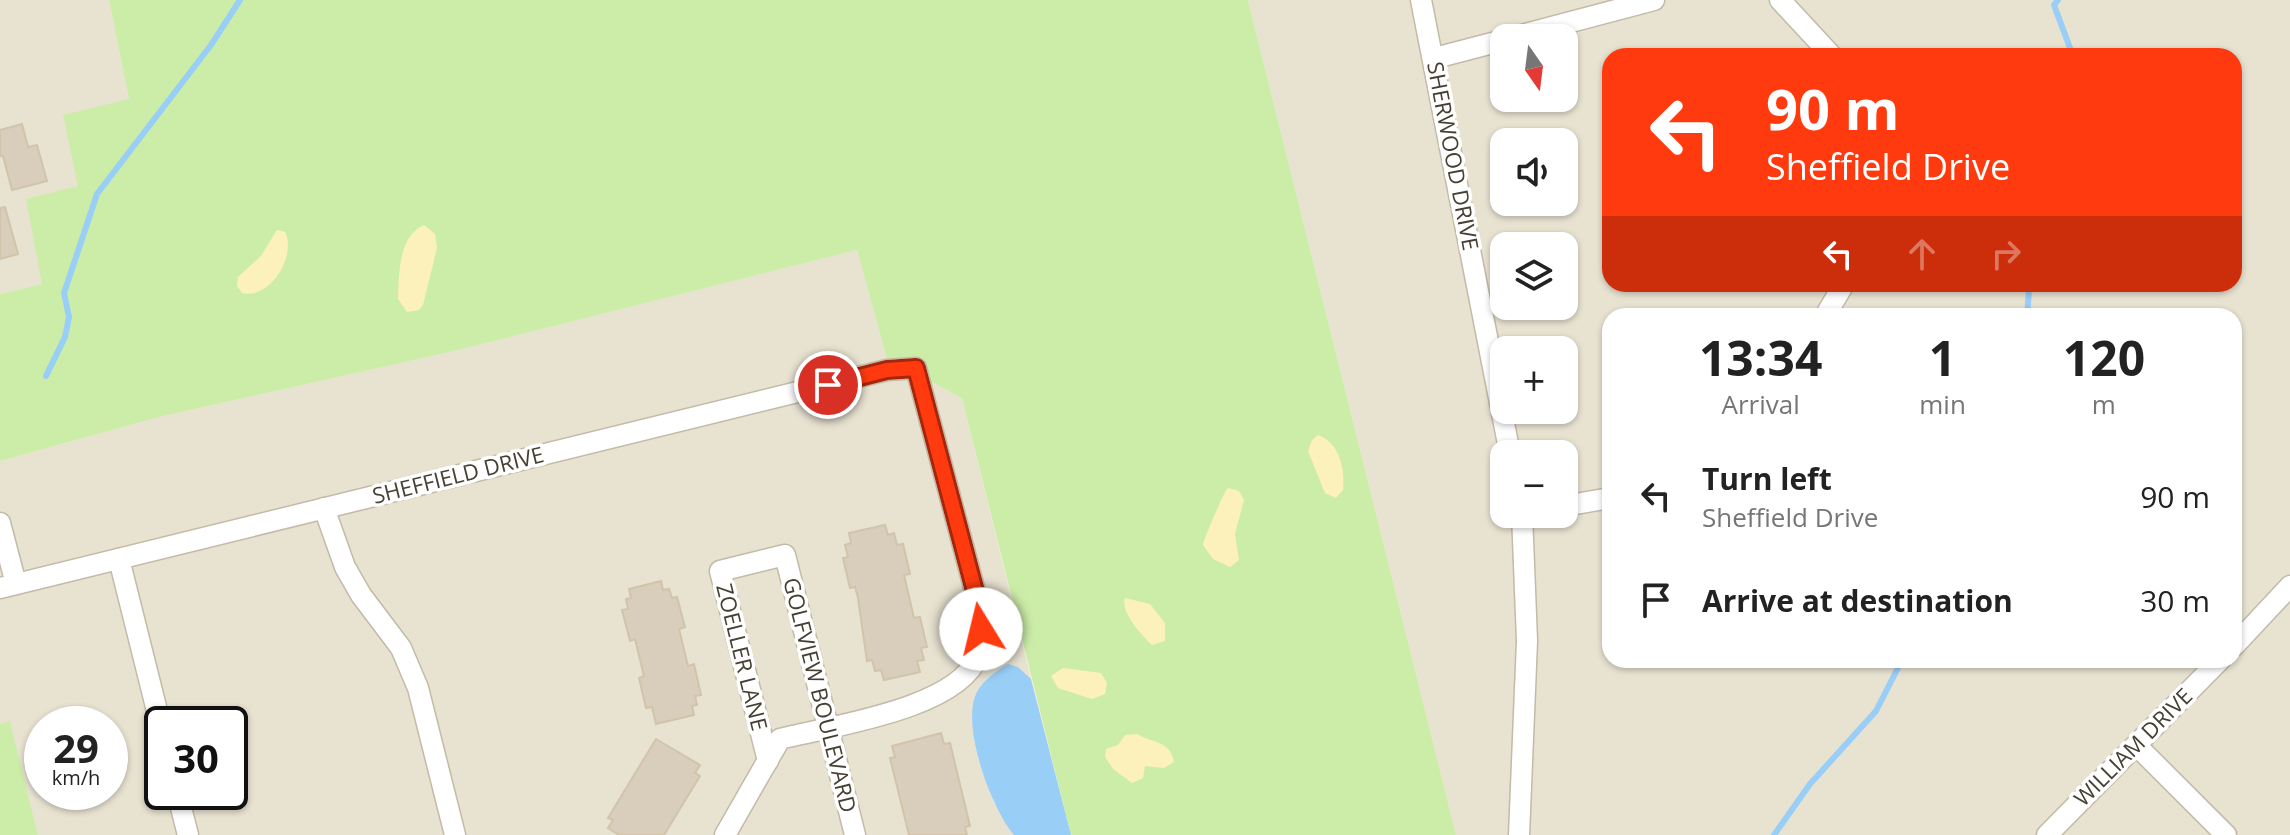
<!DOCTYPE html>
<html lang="en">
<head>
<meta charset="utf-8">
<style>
  :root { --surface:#fff; --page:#f6f6f6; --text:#222; --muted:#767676 }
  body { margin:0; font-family:"Open Sans",sans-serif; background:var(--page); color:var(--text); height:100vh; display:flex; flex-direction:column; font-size:30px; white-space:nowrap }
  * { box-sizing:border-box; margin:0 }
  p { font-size:26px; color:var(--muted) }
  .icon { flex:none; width:44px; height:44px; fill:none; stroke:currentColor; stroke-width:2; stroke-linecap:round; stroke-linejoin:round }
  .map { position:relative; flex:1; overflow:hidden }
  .panel { position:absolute; left:1602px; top:308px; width:640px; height:360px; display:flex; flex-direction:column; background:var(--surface); border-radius:24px; box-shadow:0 2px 6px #0004 }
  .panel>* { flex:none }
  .hud { position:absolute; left:1602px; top:48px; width:640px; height:244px; border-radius:24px; box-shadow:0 2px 6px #0004; background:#ff3a0f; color:#fff; overflow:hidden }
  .needle { width:52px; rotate:166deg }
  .tools { position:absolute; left:1490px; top:24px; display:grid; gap:16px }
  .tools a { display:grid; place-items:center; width:88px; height:88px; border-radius:16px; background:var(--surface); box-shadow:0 2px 6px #0004; font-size:40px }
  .speed { position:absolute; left:24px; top:706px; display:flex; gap:16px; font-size:40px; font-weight:700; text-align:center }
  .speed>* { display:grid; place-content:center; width:104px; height:104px; border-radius:50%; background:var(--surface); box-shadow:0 2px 6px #0004; line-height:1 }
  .speed small { font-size:20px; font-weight:400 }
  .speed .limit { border:4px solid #111; border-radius:12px; background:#fff; color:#111 }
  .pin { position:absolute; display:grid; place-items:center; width:68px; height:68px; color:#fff; margin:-34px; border:4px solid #fff; border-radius:50%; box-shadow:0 2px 8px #0007 }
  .me { position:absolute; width:88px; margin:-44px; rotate:351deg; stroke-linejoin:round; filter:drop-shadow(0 0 6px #0008) }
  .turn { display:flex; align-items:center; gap:28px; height:168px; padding:0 32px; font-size:36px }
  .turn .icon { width:104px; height:104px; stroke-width:2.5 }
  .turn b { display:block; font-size:56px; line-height:68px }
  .lanes { display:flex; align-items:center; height:76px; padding:0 32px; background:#0003; justify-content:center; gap:40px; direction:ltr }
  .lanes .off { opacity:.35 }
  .eta { display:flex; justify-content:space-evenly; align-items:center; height:136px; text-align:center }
  .eta b { font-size:48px; font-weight:700; line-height:56px }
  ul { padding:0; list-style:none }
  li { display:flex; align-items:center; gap:24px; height:104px; padding:0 32px }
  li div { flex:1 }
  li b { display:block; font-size:30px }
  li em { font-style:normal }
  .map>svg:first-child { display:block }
</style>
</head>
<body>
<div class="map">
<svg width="2290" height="835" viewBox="0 0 2290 835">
  <rect width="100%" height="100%" fill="#f4efe4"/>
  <g fill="#e8e2d1" fill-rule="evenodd">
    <path d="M0,0H109L129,99L78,186L42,284L0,294Z"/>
    <path d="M1248,0H2290V835H1456ZM1504,38H1564V98H1504ZM1610,56H2234V284H1610ZM1504,142H1564V202H1504ZM1504,246H1564V306H1504ZM1610,316H2234V660H1610ZM1504,350H1564V410H1504ZM1504,454H1564V514H1504Z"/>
    <path d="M857,250L887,359L962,398L1031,679L1018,667L975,737L994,803L1014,835H38L10,722L0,724V461L159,417L450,352ZM42,724H110V792H42ZM162,724H230V792H162Z"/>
  </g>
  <g fill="#cceda8">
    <path d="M109,0H1248L1456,835H1071L962,398L887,359L857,250L450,352L159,417L0,461V294L42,284L26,199L78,186L63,115L129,99Z"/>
    <path d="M10,721L38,835H0V724Z"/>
  </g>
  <g fill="#fdf1bb">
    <path d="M424,225L435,234L437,248L423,305L419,310L407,312L398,299C399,275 398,236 424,225Z"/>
    <path d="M277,230L285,232C297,256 270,300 242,293L237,286L238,277L261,256Z"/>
    <path d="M1318,435C1340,443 1345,469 1343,490L1336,498L1325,493L1308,451L1312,440Z"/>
    <path d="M1228,488L1239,491L1244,500L1235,534L1239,560L1230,567L1213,559L1203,545C1204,539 1224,491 1228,488Z"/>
    <path d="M1125,598L1150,604L1165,623V641L1152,645C1141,635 1120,611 1125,598Z"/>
    <path d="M1063,668L1101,673L1107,683L1105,694L1092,699L1058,688L1051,676Z"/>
    <path d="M1137,734C1152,743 1171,741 1174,762L1164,768L1145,766L1143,778L1132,783L1113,769L1105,757L1106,749L1118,745L1125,735Z"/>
  </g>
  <path fill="#99cef7" d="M1008,664L1018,667L1031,679L1071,835H1014C992,810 961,727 976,694C982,681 996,671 1008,664Z"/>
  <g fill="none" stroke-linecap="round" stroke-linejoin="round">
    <g stroke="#99cef7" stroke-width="6">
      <path d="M2058,0L2054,5L2073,56"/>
      <path d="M2027,316L2029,291L2035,284"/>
      <path d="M46,376L65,337L69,317L64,293L97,194L211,45L240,0"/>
      <path d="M1774,835L1810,784L1876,711L1902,660"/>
    </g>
  </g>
  <g fill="#d9cebb" stroke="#d2c4aa" stroke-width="2">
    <path d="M22,124L28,147L37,145L47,181L12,190L3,156H0V130Z"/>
    <path d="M5,207L18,254L0,259V208Z"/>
    <path d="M885,525L888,535L894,533L897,545L903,544L910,574L904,575L914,618L920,617L927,647L921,648L924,660L917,661L920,672L884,680L881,670L875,671L872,660L867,661L858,598L855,587L850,588L843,558L848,557L845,545L851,543L849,533Z"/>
    <path d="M661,581L663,590L669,589L672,598L677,597L685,627L679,629L688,666L694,664L701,695L695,696L697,705L692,706L694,715L656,724L652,707L646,708L639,678L644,676L635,639L630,641L622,610L628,609L626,599L631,598L629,589Z"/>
    <path d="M941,733L944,744L950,743L970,826L965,827L967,835H909L890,758L895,757L892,746Z"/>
    <path d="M656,739L700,765L695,773L700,776L664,835H619L608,828L613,820L608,818Z"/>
  </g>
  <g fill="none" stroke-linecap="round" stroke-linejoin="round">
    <defs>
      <g id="street">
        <path d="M1421,0L1510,454"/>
        <path d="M1780,0L1832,56"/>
        <path d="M1510,38L1654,0"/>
        <path d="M1435,58L1504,40"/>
        <path d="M1825,316L1844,284"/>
        <path d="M1564,506L1610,498"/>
        <path d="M324,508L345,567L361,595L401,648L418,688L455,835"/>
        <path d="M0,523L16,584"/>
        <path d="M119,559L162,731"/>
        <path d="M0,588L887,370L916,368L976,595C979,614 985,637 978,656C958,709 831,726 780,739L725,835"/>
        <path d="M2234,646L2290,586"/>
        <path d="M2137,746L2226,835"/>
        <path d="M768,761L720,571L785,555L855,835"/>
        <path d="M177,792L188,835"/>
        <path d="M1519,835L1527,641L1522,514"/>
        <path d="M2047,835L2220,660"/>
      </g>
    </defs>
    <use href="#street" stroke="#c3baa8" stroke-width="23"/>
    <use href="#street" stroke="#fff" stroke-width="20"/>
  </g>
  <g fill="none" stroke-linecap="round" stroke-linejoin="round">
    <defs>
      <path id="route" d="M828,385L887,370L916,368L976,595L981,629"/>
    </defs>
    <use href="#route" stroke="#a6260a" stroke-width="20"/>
    <use href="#route" stroke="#ff3a0f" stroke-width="14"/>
  </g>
  <g text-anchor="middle" stroke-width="7" stroke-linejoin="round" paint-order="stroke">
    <g font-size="22" fill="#463f33" stroke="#fff">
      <text transform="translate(1453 156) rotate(79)" y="8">SHERWOOD DRIVE</text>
      <text transform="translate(458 475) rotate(-14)" y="8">SHEFFIELD DRIVE</text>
      <text transform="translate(742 657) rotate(76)" y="8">ZOELLER LANE</text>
      <text transform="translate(820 695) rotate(76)" y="8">GOLFVIEW BOULEVARD</text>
      <text transform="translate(2133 747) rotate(-45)" y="8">WILLIAM DRIVE</text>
    </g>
  </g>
</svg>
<div class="tools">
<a><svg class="needle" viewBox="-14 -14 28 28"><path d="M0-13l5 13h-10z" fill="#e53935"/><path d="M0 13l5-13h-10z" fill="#767676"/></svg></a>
<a><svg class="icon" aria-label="sound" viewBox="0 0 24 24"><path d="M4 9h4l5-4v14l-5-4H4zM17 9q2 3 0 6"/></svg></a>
<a><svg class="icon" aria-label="layers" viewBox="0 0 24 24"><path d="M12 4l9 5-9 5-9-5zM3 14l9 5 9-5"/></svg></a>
<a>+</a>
<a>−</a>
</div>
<div class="speed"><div>29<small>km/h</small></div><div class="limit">30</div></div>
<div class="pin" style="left:828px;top:385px;background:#d93025"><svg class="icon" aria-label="arrive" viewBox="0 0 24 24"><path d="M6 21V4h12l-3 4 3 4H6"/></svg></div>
<svg class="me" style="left:981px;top:629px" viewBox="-20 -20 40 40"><circle r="19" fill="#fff"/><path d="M0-13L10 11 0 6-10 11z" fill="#ff3a0f"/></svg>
<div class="hud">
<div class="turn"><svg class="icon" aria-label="left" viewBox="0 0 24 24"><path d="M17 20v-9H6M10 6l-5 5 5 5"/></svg><div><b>90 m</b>Sheffield Drive</div></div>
<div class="lanes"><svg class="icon" aria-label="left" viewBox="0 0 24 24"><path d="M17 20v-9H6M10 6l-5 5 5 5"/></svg><svg class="icon off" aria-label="ahead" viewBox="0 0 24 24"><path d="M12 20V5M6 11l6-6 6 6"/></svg><svg class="icon off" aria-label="right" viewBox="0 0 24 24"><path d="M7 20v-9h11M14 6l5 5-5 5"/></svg></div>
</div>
<section class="panel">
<div class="eta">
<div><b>13:34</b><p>Arrival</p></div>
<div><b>1</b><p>min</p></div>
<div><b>120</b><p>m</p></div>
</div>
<ul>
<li><svg class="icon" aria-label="left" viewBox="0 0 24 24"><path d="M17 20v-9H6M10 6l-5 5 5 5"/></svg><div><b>Turn left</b><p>Sheffield Drive</p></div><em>90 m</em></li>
<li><svg class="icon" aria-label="arrive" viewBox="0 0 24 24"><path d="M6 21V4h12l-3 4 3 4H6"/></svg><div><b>Arrive at destination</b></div><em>30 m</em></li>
</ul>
</section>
</div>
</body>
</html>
